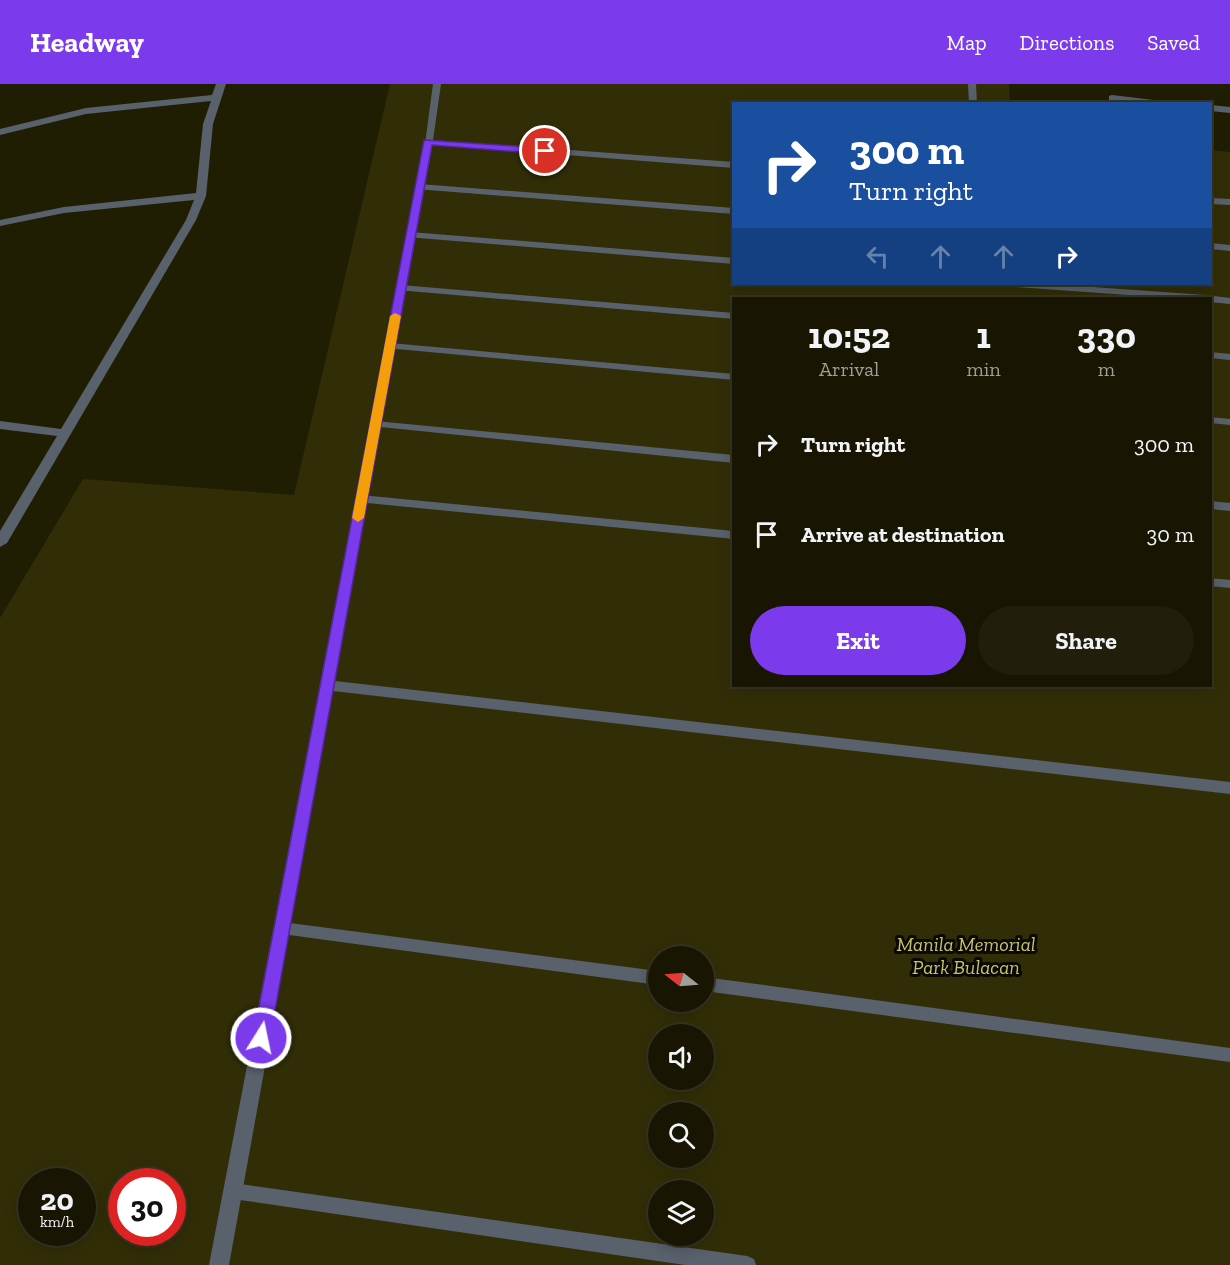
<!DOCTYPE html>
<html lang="en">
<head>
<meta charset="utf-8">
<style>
  :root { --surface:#181602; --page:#211f0c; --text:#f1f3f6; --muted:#9f9f99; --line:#363524; --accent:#7c3aed }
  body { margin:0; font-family:"Zilla Slab",serif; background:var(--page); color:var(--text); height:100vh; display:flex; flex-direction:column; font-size:22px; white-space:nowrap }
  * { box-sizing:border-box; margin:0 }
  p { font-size:20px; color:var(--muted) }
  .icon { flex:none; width:33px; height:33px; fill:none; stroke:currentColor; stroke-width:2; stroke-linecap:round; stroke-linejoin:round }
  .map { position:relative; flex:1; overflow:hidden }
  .sheet { position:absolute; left:732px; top:213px; width:480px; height:390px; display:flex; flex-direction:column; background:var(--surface); border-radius:0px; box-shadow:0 3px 15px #0003,0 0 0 2px var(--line) }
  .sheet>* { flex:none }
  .top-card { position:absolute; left:732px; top:18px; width:480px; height:183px; border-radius:0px; box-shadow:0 3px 15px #0003,0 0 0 2px var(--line); background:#1a4fa0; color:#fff; overflow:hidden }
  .needle { width:39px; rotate:287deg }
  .tools { position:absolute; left:648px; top:862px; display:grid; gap:12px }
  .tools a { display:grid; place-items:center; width:66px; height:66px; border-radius:50%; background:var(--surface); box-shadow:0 3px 15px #0003,0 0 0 2px var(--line); font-size:30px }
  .speed { position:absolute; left:18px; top:1084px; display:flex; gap:12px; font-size:30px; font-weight:700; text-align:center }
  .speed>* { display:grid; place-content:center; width:78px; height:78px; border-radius:50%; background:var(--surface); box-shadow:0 3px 15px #0003,0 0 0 2px var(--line); line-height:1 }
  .speed small { font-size:15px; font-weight:400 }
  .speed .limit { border:9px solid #d22; background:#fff; color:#111 }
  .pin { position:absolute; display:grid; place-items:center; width:51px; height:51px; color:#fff; margin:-26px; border:3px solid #fff; border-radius:50%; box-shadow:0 2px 6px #0007 }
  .me { position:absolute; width:66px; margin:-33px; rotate:10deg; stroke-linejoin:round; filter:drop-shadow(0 0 4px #0008) }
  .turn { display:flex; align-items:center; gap:21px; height:126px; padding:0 18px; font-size:27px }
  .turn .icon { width:78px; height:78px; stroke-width:2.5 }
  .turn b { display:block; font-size:42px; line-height:51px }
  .lanes { display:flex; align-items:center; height:57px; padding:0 18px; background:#0003; justify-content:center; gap:30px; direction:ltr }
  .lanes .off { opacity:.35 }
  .eta { display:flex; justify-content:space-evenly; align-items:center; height:102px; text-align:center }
  .eta b { font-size:36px; font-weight:700; line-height:42px }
  .button { display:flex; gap:12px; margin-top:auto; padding:12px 18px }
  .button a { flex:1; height:69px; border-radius:36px; background:var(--accent); color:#fff; font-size:24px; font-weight:700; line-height:69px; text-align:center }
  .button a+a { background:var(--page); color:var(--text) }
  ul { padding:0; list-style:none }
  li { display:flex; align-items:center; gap:18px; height:90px; padding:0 18px }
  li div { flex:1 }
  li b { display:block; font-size:22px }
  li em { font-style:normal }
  header { display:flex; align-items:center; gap:36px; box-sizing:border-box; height:84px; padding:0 30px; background:var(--accent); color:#fff }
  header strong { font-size:28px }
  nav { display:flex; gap:33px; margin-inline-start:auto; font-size:21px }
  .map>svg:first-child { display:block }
</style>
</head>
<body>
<header>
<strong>Headway</strong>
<nav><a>Map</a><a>Directions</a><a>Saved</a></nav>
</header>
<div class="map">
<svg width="1230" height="1181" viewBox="0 0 1230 1181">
  <rect width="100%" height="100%" fill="#201e02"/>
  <path fill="#312e07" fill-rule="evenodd" d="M390,0H1009L1010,19L734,20V200H1210L1211,66L1230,68V1181H0V534L83,395L294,411ZM734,214H1210V602H734ZM658,873H704V918H658ZM658,951H704V996H658ZM658,1029H704V1074H658ZM32,1098H82V1149H32ZM122,1098H172V1149H122ZM658,1107H704V1152H658Z"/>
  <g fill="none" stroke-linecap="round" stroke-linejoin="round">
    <g fill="#59616c" fill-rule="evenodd">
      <path d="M433,0H441L433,56L734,78V84L425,60Z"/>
      <path d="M968,0H976L977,20H969Z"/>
      <path d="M419,100L734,124V130L416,105V101Z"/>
      <path d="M1210,114L1230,115V121L1210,120Z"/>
      <path d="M410,148L734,174V180L407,153V149Z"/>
      <path d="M1210,159L1230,161V167L1210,165Z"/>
      <path d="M1011,200H1051L1205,211L1230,214V220L1210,218V214H1170L1016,203Z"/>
      <path d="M401,201L734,229V235L397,206L396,204Z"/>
      <path d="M390,259L734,290V296L386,264L385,262Z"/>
      <path d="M1210,268L1230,270V276L1210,274Z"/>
      <path d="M1210,333L1230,335V341L1210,339Z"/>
      <path d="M375,337L734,371V379L371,342L369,340Z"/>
      <path d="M361,411L734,447V455L357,418L355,415Z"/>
      <path d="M1210,417L1230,419V427L1210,425Z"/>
      <path d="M1210,494L1230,496V504L1210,502Z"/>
      <path d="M282,838L658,887V901L282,850L276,849L274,844L276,839Z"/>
      <path d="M704,893L1230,964V978L704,907Z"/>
      <path d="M233,1099L747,1172L754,1175L756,1181H685L233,1115L227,1113L224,1107L227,1101Z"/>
    </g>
    <g fill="#59616c" fill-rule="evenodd">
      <path d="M216,0H226L213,40L206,112L196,136L7,459L0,463V447L57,352L0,345V337L61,345L186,136L194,116L64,129L0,142V136L64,123L196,109L203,40L211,17L86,30L0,51V45L86,24L212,11Z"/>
      <path d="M1112,11L1162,17L1166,20H1134L1109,16V12Z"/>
      <path d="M1210,21L1230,23V29L1210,27Z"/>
      <path d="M424,56L433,58L335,597L1230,698V710L333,607L229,1181H209Z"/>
    </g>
  </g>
  <path fill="#7c3aed" stroke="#51269a" stroke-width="1.5" d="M424,56L545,64L550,67L545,70L432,61L270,954L267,959L261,961L255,959L253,954Z"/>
  <path fill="#f59e0b" d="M395,229L401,232L364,434L358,438L352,434L390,232Z"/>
  <g text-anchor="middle" stroke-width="6" stroke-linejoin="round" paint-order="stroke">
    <g font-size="20" font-style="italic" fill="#c7c26f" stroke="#090801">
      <text x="966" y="867">Manila Memorial<tspan x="966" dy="23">Park Bulacan</tspan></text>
    </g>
  </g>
</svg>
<div class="tools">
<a><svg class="needle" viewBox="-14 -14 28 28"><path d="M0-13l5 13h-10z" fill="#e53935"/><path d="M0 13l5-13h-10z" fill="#9f9f99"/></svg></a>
<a><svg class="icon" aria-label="sound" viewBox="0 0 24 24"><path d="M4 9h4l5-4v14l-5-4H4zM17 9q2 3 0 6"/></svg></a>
<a><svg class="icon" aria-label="search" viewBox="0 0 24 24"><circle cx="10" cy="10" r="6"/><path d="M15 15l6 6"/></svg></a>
<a><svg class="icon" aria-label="layers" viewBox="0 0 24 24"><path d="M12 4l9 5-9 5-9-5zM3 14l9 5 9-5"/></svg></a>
</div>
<div class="speed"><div>20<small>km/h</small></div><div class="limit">30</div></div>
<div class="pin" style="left:545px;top:67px;background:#d93025"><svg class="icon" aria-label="arrive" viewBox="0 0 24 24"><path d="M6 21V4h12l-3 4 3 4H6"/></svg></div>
<svg class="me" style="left:261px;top:954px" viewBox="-20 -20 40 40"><circle r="17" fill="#7c3aed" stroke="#fff" stroke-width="3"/><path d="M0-11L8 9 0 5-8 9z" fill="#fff"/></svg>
<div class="top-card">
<div class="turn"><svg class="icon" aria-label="right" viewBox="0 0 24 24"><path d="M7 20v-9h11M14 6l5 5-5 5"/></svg><div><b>300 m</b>Turn right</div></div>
<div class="lanes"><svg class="icon off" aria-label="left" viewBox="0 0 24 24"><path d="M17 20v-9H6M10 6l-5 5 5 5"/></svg><svg class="icon off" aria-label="ahead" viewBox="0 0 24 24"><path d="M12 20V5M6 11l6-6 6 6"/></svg><svg class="icon off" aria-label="ahead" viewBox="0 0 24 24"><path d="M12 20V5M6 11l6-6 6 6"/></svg><svg class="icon" aria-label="right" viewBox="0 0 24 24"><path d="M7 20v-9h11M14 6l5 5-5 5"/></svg></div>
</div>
<section class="sheet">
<div class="eta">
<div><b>10:52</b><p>Arrival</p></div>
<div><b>1</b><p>min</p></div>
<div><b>330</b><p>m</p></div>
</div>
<ul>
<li><svg class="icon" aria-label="right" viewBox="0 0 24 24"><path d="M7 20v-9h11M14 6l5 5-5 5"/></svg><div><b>Turn right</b></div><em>300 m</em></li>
<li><svg class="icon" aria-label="arrive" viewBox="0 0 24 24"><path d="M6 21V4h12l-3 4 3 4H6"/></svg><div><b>Arrive at destination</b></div><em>30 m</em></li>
</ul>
<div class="button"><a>Exit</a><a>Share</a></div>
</section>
</div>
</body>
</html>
